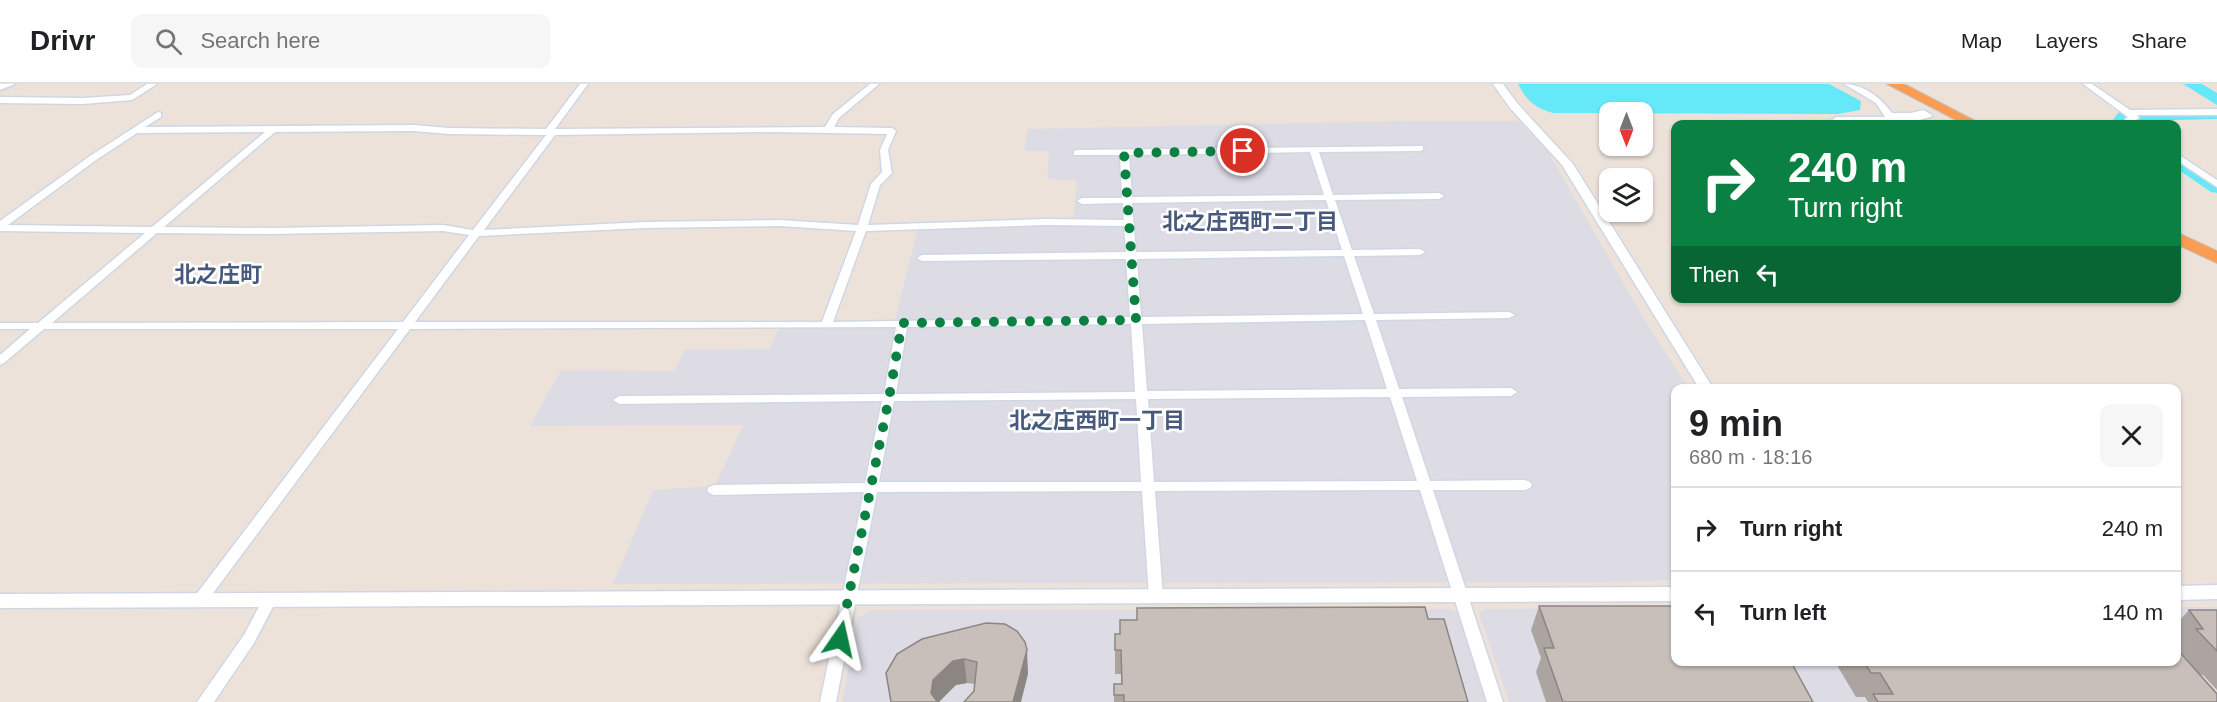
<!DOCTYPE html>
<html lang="en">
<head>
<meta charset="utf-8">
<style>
  :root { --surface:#fff; --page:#f6f6f6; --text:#202124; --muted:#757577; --line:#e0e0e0 }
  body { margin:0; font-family:Helvetica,"Noto Sans JP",sans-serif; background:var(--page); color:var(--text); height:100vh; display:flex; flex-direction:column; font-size:22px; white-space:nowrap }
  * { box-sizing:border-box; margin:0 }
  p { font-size:20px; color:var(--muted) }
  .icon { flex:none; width:33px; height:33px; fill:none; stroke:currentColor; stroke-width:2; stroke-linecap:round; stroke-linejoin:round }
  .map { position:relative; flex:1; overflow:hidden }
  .sheet { position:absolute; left:1671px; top:300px; width:510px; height:282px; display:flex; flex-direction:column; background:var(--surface); border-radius:12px; box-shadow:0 2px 4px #0004 }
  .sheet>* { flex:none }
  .hud { position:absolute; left:1671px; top:36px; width:510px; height:183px; border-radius:12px; box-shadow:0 2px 4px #0004; background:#0b8043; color:#fff; overflow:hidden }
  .needle { width:39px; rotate:180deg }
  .fabs { position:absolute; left:1599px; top:18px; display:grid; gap:12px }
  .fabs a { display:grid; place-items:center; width:54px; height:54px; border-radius:12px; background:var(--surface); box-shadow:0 2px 4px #0004; font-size:30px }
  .pin { position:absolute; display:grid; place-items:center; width:51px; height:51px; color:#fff; margin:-26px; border:3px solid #fff; border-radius:50%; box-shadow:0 2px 6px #0007 }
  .me { position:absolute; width:66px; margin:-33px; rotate:11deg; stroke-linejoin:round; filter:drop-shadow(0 0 4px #0008) }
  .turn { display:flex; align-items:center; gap:21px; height:126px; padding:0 18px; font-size:27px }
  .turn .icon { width:78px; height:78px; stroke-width:2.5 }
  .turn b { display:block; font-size:42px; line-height:51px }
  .then { display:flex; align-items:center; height:57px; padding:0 18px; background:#0003; gap:12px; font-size:22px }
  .round { display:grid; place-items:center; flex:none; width:63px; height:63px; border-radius:12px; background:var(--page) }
  .summary { display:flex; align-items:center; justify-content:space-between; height:102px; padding:0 18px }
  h1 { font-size:36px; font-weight:800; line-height:45px }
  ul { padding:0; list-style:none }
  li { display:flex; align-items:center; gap:18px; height:84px; padding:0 18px; border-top:2px solid var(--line) }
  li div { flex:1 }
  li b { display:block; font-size:22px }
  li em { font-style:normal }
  header { display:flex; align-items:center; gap:36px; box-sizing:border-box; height:84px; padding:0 30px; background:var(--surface); border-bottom:2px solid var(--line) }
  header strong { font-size:28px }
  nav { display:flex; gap:33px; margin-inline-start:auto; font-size:21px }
  .search { width:420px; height:54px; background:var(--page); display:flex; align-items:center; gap:15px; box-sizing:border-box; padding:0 21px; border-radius:12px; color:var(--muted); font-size:22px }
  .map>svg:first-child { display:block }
</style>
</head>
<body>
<header>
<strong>Drivr</strong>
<div class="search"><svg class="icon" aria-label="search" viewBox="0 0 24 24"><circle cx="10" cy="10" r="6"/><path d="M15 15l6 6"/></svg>Search here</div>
<nav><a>Map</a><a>Layers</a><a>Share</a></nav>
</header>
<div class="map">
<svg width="2217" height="618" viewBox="0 0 2217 618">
  <rect width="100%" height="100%" fill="#ede2da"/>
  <g fill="#dddce5">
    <path d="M1405,37H1518L1547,66L1644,235L1688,304H1676L1675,496L1608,498L613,500L653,406L715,402L743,341L530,342L561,286L674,287L685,266L770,265L778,245L893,243L919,140L1073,137L1077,96L1047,95L1049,67H1024L1028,45Z"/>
    <path d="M2177,523H2217V618H1509L1479,530L1485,525L1675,524L1676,578H2176Z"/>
    <path d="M1451,525L1459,529L1488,618H842L858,534L871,526Z"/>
  </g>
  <path fill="#65e8f7" d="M1518,0H1829L1861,17L1860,26L1838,30L1553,29C1535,24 1527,17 1518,0Z"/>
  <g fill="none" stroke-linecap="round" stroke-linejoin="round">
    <g fill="#65e8f7" fill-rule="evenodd">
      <path d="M2183,0H2202L2217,9V21Z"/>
      <path d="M2217,25V35L2134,37L2136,40H2117L2113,36L2118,29L2124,27Z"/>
      <path d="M2176,71L2217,96V109L2211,108L2176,84Z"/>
    </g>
    <defs>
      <g id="minor">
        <path d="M147,0H157L132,16L83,20L0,19V13L83,14L130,11Z"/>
        <path d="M580,0H588L555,45L825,43L833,30L870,0H879L839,34L834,43L892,44L896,47L888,66L892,89L880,101L868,141L1045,135L1124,136L1123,119L1082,120L1077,117L1082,114H1122L1120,71H1074V67L1077,66L1423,62V66L1420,67L1319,68L1333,111L1439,109L1444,112L1439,115L1335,116L1352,166L1420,165L1425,168L1420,171L1354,172L1374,230L1509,228L1515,231L1509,234L1376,236L1399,305L1511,304L1517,308L1511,312L1402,313L1430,397L1525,396L1530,398L1532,401L1530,404L1525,406H1433L1503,618H1487L1420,406L1155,407L1163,513L1161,517L1156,519L1151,517L1149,513L1142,407L877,408L836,618H820L864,408L714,411L709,409L707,406L709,403L714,401L865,399L882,317L619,320L613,316L619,312L884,310L896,243L410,245L205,520L200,522L195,520L193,516L195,512L398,245H44L4,279L0,281V271L30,245H0V239H38L145,149L0,147V137L90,72L158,28L161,29V33L145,43L414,41L449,44L546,45ZM414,47L449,50L546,51L473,146L443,141L269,144L164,143L275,48ZM265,48L152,143L8,141L96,76L137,49ZM773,48L887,50L880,66L882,88L871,100L858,141L780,136L645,138L484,146L555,51ZM1310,68L1324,111L1132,113L1129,71ZM1326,116L1342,166L1136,168L1132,119ZM1045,141L1124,142L1126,168L922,171L917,174L922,177L1126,175L1130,233L833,238L866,147ZM780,142L856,147L822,238H415L479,152L645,144ZM443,147L469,151L403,238L52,239L157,149L269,150ZM1344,172L1363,230L1141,233L1137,175ZM1365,236L1387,305L1147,307L1142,240ZM1131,240L1135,308L896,310L907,243ZM1390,313L1417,397L1154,398L1148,315ZM1136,315L1141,398H879L894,317Z"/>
        <path d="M1844,0C1864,0 1881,14 1892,29H1911L1924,26L1933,32L1913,38H1833L1832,36L1836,33H1885L1876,19Z"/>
        <path d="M2083,0H2092L2130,26L2217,25V31H2137L2139,34L2134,37L2135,40H2127L2125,35L2128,33Z"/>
        <path d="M2176,69L2217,96V103L2176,76Z"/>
        <path d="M269,511L274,513L276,517L254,559L214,618H197L244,551L264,513Z"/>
      </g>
      <g id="tertiary">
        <path d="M1493,0H1503L1517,19L1573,80L1713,304H1699L1562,81L1510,24Z"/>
        <path d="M2217,501V515L2176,516V502Z"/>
        <path d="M1676,503V517L0,524V510Z"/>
      </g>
      <path id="secondary" d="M0,0H15L0,6Z"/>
      <g id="trunk">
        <path d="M1887,0H1904L1981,40H1964Z"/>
        <path d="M2176,148L2217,167V179L2176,160Z"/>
      </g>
    </defs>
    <use href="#minor" stroke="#cfd7e4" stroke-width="3"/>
    <use href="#tertiary" stroke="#cfd7e4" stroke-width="3"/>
    <use href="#secondary" stroke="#cfd7e4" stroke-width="4"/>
    <use href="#trunk" stroke="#c3c3c3" stroke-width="2"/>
    <use href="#minor" fill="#fff" fill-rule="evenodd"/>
    <use href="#tertiary" fill="#fff" fill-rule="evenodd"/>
    <use href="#secondary" fill="#fff" fill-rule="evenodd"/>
    <use href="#trunk" fill="#fc9c52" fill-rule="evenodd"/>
  </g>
  <g fill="#aca4a0">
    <path d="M1539,522L1813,618H1546L1536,588L1541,574L1531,546Z"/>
    <path d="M1137,524L1428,535L1468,618H1114V600H1121V590H1115V550H1120V536H1137Z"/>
    <path d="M2189,526H2217V606L2203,591H2200L2217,618H1868L1865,613H1856L1835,578H2176L2178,566L2179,564L2176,561V540Z"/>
    <path d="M1025,558L1028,590L974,607V600L967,599L956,601L886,589Z"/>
  </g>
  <g fill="#8c8682">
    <path d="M1027,566L1028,590L1021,618H1013Z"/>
    <path d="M964,575L967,599L956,601L939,618H932L931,609L933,596L953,577Z"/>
  </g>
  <g fill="#c8bfba" stroke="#8c8682" stroke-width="1.5">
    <path d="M1539,522H1676V578H1791L1813,618H1563L1544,564H1554Z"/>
    <path d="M1425,523L1428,535H1444L1468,618H1124V611H1114V600H1122L1121,566H1115V550H1120V536H1137V524Z"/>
    <path d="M2189,526H2217V567L2196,545H2203Z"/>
    <path d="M986,539L1005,540L1017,547L1025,558L1027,566L1013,618H964L974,607L977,578L964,575L953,577L933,596L931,609L936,616L939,618H891L886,589L897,570L922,555Z"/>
    <path d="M2176,564L2217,610V618H1878L1873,610H1893L1880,589H1871L1864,578H2176Z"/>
  </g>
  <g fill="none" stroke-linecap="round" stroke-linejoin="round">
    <path stroke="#0b8043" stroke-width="10" stroke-dasharray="0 18" d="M840,555L889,314L902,239L1136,236L1124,69L1243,67"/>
  </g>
  <g text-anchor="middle" stroke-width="5" stroke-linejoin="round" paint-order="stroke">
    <g font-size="22" font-weight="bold" fill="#475a7d" stroke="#fff">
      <text x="1250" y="145">北之庄西町二丁目</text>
      <text x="218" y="198">北之庄町</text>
      <text x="1097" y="344">北之庄西町一丁目</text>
    </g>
  </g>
</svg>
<div class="fabs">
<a><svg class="needle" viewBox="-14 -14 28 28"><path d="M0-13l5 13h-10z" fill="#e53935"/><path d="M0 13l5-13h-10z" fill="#757577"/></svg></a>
<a><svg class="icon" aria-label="layers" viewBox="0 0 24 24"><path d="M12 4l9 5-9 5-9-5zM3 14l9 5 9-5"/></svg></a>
</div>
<div class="pin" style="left:1243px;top:67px;background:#d93025"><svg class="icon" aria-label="arrive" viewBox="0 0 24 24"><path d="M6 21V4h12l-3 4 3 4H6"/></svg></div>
<svg class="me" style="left:840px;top:555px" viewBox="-20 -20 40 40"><path d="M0-17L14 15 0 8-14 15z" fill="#0b8043" stroke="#fff" stroke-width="4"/></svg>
<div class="hud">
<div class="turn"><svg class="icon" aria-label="right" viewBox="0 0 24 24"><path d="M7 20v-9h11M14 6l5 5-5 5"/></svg><div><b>240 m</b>Turn right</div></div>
<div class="then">Then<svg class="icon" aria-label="left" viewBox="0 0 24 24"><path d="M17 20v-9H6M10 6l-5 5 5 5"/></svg></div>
</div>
<section class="sheet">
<div class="summary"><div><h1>9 min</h1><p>680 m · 18:16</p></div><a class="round"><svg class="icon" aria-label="close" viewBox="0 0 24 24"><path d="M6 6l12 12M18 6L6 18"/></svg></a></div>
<ul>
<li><svg class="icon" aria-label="right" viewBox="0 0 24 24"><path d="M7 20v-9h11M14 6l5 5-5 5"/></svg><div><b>Turn right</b></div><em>240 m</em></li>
<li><svg class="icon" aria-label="left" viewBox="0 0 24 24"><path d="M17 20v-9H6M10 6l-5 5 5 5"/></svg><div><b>Turn left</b></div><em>140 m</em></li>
</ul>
</section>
</div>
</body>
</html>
